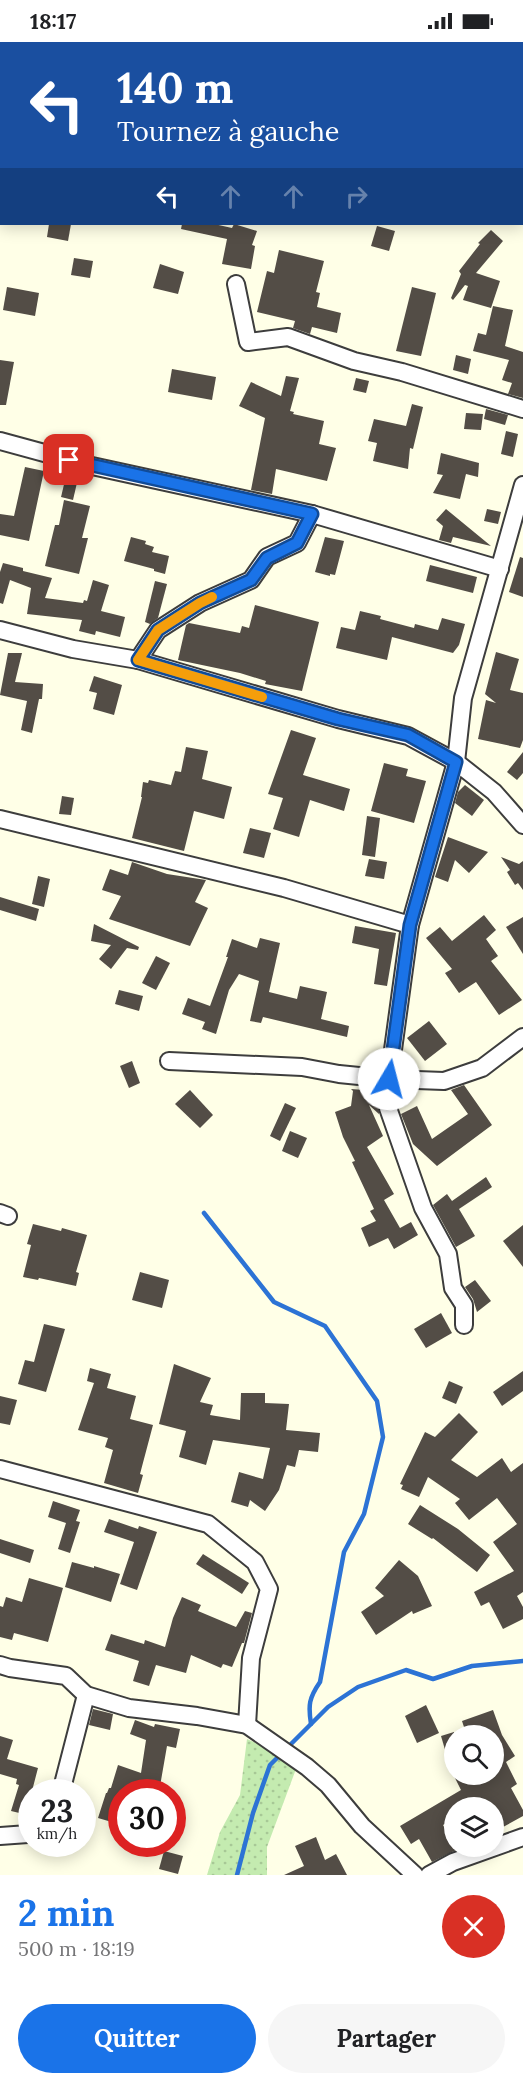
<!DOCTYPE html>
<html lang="fr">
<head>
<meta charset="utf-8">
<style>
  :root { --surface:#fff; --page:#f6f6f6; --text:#202124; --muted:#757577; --accent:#1a73e8 }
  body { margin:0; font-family:Lora,serif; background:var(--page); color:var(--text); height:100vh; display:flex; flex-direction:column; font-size:22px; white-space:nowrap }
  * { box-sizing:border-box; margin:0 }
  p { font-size:20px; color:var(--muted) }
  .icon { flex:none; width:33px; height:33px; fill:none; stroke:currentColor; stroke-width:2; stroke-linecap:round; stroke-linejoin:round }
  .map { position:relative; height:1833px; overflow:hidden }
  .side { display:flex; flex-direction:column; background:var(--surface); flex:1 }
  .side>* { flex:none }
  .banner { position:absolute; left:0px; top:0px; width:524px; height:183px; box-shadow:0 3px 15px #0003; background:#1a4fa0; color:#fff; overflow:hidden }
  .tools { position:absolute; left:444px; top:1683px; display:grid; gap:12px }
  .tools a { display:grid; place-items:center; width:60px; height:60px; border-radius:50%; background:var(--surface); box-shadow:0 3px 15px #0003; font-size:30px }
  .speed { position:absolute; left:18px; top:1737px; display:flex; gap:12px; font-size:30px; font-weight:700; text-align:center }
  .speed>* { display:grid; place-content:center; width:78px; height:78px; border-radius:50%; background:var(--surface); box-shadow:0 3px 15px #0003; line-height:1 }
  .speed small { font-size:15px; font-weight:400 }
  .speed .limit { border:9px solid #d22; background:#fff; color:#111 }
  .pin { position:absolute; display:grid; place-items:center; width:51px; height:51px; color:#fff; margin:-26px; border-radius:12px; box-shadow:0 3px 9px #0006 }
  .me { position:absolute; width:66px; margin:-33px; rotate:8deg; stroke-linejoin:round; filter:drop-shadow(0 0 4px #0008) }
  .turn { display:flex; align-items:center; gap:21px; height:126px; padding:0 18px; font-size:27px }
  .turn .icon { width:78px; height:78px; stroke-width:2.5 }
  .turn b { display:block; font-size:42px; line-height:51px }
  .lanes { display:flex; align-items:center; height:57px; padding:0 18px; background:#0003; justify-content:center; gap:30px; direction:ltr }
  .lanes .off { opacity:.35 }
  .round { display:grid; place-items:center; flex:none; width:63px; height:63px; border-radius:32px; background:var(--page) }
  .headline { display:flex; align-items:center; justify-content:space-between; height:102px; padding:0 18px }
  h1 { font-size:36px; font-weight:700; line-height:45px; color:var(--accent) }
  .button { display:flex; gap:12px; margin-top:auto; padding:12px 18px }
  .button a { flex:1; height:69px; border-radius:36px; background:var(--accent); color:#fff; font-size:24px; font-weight:700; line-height:69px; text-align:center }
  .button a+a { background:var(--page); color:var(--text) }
  .status { display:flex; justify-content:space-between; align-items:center; height:42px; padding:0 30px; background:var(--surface); direction:ltr }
  .status svg { height:16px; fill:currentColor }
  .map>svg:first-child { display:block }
</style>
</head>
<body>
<div class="status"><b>18:17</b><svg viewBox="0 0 49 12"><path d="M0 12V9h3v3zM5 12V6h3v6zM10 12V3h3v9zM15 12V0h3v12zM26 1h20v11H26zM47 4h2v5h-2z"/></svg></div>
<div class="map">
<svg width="523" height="1833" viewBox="0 0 523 1833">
  <defs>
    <pattern id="grass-dots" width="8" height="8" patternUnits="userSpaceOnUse" patternTransform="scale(1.5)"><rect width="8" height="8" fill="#c4ebb0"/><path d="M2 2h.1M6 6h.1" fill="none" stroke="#a7c896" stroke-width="1.8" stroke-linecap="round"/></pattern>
  </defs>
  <rect width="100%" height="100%" fill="#ffffe7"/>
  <path fill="url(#grass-dots)" d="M247,1697L265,1705L296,1727L267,1805V1833H207L220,1790L240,1753Z"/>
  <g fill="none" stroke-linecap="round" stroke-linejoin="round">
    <g stroke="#2c73d5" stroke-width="4.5">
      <path d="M204,1171L274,1260L325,1284L377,1359L383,1395L364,1472L344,1510L320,1640C309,1656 308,1663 311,1682"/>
      <path d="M237,1833L253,1771L270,1723L328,1665L358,1645L406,1628L433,1637L472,1624L523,1619"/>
    </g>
  </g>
  <g fill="#534d46">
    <path d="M49,182H71L68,199L47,195Z"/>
    <path d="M182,182H214L232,186L234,182L257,189L252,203L255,204L251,227L222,222L227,197L181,187Z"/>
    <path d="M377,184L395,189L389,209L371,204Z"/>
    <path d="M491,188L503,199L476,231L500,239L491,266L463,258L468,244L465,243L453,258L451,256L461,232L459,229L480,202L478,201Z"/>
    <path d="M279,208L324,219L316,250L320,251L317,265L341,271L337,291L312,285L310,292L293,286L295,279L257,270L267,229L274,231Z"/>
    <path d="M74,216L93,219L90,236L71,233Z"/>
    <path d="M160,222L184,230L178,252L153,246Z"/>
    <path d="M7,245L39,251L35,274L3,268Z"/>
    <path d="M412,245L436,251L421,314L396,309Z"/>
    <path d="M493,264L513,268L505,304L523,310V356L508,352L512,341L502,338L509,318L473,309L478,291L486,293Z"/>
    <path d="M456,313L471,317L468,332L453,328Z"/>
    <path d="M0,318L14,320L6,363H0Z"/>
    <path d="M172,327L216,335L212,358L168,350Z"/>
    <path d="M286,334L299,336L290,369L294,370L293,372L324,379L319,402L336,406L327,439L276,427L272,452L251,448L265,376L239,364L251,340L281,354Z"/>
    <path d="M356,336L369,339L366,351L353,348Z"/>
    <path d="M412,362L423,365L413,407L410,406L408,427L373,419L377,401L368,399L374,377L406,384Z"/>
    <path d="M486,367L508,373L505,383L484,377Z"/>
    <path d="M466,371L483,372L481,388L464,387Z"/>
    <path d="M506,389L518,392L513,415L501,412Z"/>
    <path d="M441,411L479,421L478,435L466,432L460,457L433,451L443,433L437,432Z"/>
    <path d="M25,425L44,429L29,499L0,493V472L14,474Z"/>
    <path d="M67,430L79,432L73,458L61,455Z"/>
    <path d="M64,458L90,464L82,496H88L79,532L45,524L55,483H59Z"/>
    <path d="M446,467L491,504L453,495L451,501L439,498L443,484L436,478Z"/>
    <path d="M487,467L501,470L498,482L484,479Z"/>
    <path d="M131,495L146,499L145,502L154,505L152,510L169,514L165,532L154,529V527L124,519Z"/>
    <path d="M325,495L344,499L335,533L330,532V534L315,530Z"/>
    <path d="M520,515L523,516V555L509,550Z"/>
    <path d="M3,521L23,526V529L52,536L45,556L83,561L84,558L87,559L93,538L109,543L101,569L125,575L120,595L96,589L95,593L79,589L82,578L27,572L31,546L10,538L3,562L0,561V530Z"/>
    <path d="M430,523L477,535L473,551L426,539Z"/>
    <path d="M155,539L167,542L158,576L150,582L145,580Z"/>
    <path d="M255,563L319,580L302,649L265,642L266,639L240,631L178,618L186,583L189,581L240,591L242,584L249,586Z"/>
    <path d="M360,569L381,574L380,577L414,586L415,582L438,588L442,576L465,582L459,603L453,611L392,595L387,618L336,606L341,585L355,588Z"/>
    <path d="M496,610L519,617L510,648L523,651V698L520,706L478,697L486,658L496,661L485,652Z"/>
    <path d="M8,611H22L15,640L43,642L42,657H39L32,691L21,688L27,659L0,653Z"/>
    <path d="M94,634L122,643L114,673L93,667L97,651L89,649Z"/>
    <path d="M291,688L316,696L303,733L350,747L344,769L310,758L299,795L273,787L283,756L268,752Z"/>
    <path d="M186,705L208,709L202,737L232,745L224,777L194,769L184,809L132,796L142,755H141L143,740L148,741L149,738L171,743L175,729L181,730Z"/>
    <path d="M523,710V731L517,738L507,730Z"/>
    <path d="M384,721L408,727L406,734L426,739L414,781L371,769Z"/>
    <path d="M465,743L484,758L472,774L455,761L458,750Z"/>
    <path d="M62,754L74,756L71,773L59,772Z"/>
    <path d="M367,774L380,776L375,815L362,813Z"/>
    <path d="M250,786L271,791L264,816L243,811Z"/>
    <path d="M448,795L488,810L469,831L455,818L448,840L435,835Z"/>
    <path d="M501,815L519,822L523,819V848L518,841L515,843L507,830L510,828Z"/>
    <path d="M369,817L387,820L384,837L365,834Z"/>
    <path d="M132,820L167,832L206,838L195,860L208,866L190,904L109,877L121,854L102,848L110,827L128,833Z"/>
    <path d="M38,834L50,837L44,865L32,862Z"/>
    <path d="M0,855L39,867L36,879L0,868Z"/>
    <path d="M484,873L496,888L486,897L498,914L491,919L522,958L499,973L476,940L459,951L445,931L452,927L426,896L440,885L452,899Z"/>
    <path d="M523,875V912L506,885Z"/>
    <path d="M94,882L139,905L138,908L127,906L111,927L99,917L111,903L91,899Z"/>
    <path d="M355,884L396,891L387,944L374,942L379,907L352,901Z"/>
    <path d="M260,896L280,901L269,950L297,957L300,944L327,950L321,977L349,984L347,995L263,975L261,981L250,979L259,939L239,932L229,948L216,992L202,987L205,980L182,972L188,956L210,964L228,915H226L232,897L257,906Z"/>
    <path d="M156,914L170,921L156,948L142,941Z"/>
    <path d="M119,948L143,954L139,969L115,962Z"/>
    <path d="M429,979L447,1002L425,1019L407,996Z"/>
    <path d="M132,1019L140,1041L129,1046L120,1024Z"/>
    <path d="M464,1043L492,1083L437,1124L413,1102L401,1072L417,1064L432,1097L468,1072L451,1048Z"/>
    <path d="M351,1047L378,1049L379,1072L369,1063L383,1094L367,1105L394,1152L384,1158L400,1186L411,1180L418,1193L394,1207L388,1196L369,1205L361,1186L376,1179L370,1169L374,1167L352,1120L355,1119L343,1095L335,1070L351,1064L353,1049Z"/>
    <path d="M190,1048L213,1073L200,1086L175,1062Z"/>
    <path d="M285,1061L296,1066L280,1099L270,1094Z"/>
    <path d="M290,1089L307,1096L298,1116L282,1109Z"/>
    <path d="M486,1135L492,1145L459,1167L475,1194L456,1205L433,1163L447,1152L452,1159Z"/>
    <path d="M33,1182L61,1189L62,1186L87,1193L76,1230L79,1231L76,1244L39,1236L38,1238L23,1235L31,1203L27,1202Z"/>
    <path d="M523,1183V1225L503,1199Z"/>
    <path d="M140,1230L169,1238L162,1266L132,1258Z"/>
    <path d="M475,1238L491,1259L477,1270L473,1257L465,1245Z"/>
    <path d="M441,1271L452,1291L426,1306L414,1287Z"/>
    <path d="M44,1282L65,1287L46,1350L18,1342L25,1318L34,1320Z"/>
    <path d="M174,1322L211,1336L200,1360L213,1363L210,1373L240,1378L241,1351H265V1361L289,1362L286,1388L320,1391L318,1410L299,1408L295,1425L287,1423L279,1448L265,1469L250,1458L248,1465L231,1460L239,1430L263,1437L270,1406L213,1398L206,1423L179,1415L186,1389L159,1382Z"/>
    <path d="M90,1326L111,1332L107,1346L136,1354L130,1377L153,1383L140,1432L143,1433L138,1451L104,1441L113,1408L105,1405L108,1396L78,1388L94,1341L87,1339Z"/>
    <path d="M523,1329V1349L502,1364L493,1350Z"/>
    <path d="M449,1339L463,1345L456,1362L442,1356Z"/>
    <path d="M0,1354L17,1358L10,1383L0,1381Z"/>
    <path d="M459,1371L478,1390L451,1418L477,1435L502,1416L511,1430L523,1421V1550L517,1554L523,1565V1577L503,1587L489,1560L481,1564L474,1550L514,1529L493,1500L517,1482L497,1456L469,1478L455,1461L460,1457L428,1435L419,1455L401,1447L403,1443L400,1442L425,1390L435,1395Z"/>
    <path d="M53,1459L80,1468L76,1479L80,1480L70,1511L58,1507L66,1481L48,1475Z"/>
    <path d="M420,1463L458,1487L490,1513L477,1530L433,1496L432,1497L408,1482Z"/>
    <path d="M109,1477L138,1487L139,1484L157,1490L137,1548L120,1542L134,1500L104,1490Z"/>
    <path d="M0,1497L34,1508L30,1521L0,1511Z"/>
    <path d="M203,1512L249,1541L242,1552L196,1522Z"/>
    <path d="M399,1518L418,1534L432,1564L413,1572L412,1569L376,1593L361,1570L384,1554L375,1546Z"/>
    <path d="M72,1520L94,1526V1524L120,1532L111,1560L65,1545Z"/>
    <path d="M29,1536L63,1546L48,1600L14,1591L12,1598L0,1595V1564L3,1565L6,1555L22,1560Z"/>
    <path d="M182,1555L201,1563L198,1569L236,1585L245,1569L252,1571L244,1601H242L232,1625L223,1622L221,1626L191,1613L186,1631L156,1623L149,1644L133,1639L139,1619L105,1608L111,1592L144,1602L145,1598L165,1605L173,1576Z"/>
    <path d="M426,1663L439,1691L417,1701L405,1674Z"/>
    <path d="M93,1667L113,1672L110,1688L89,1683Z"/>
    <path d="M493,1668L502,1693L515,1714L506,1720L517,1742L511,1746L523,1768V1774L494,1790V1766H454V1776L443,1783L456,1808L432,1820L419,1797L411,1802L400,1784L461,1748L453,1732H494V1694H467L462,1679Z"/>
    <path d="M135,1678L154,1685L155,1682L180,1687L176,1706L167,1704L159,1750H122V1783L98,1776L106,1751H107L109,1746H111L118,1723L141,1731L146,1698L130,1692Z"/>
    <path d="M454,1690V1728H451L441,1694Z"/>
    <path d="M0,1694L13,1698L7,1717L38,1726L32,1749V1774L11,1769L19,1743L16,1742L17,1737L0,1732Z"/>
    <path d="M316,1795L325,1818L336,1812L347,1833H284L304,1824L295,1804Z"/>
    <path d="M164,1809L183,1814L178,1832L159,1827Z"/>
  </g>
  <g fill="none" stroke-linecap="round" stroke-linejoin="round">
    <defs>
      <g id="street">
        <path d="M0,2V0"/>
        <path d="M236,242L248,300L288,295L354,319L402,330L523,367"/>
        <path d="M0,399L92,424L312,472L500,527"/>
        <path d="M0,588L73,607L138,618L338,677L408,694L456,720L494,750L523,783"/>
        <path d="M138,618L158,588L200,561L251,538L267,515L297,501L312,472"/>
        <path d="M0,777L284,846L410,883"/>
        <path d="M169,1019L302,1025L339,1032L389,1037L444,1039L482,1026L523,995"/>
        <path d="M0,1171L8,1174"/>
        <path d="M464,1283V1263L453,1246L448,1212L423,1166L388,1066L389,1037L410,883L456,720L463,656L523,443"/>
        <path d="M0,1427L208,1482L255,1520L269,1547L251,1616L247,1683"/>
        <path d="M0,1623L10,1626L66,1634L86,1653L129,1666L197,1674L247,1683L307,1725L328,1743L362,1784L415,1833"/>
        <path d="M61,1750L86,1653"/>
        <path d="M0,1794L28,1792L32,1788"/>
        <path d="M429,1833L453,1820L523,1795"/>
      </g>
    </defs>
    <use href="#street" stroke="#3d3d3d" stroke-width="20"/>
    <use href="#street" stroke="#fff" stroke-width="16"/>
  </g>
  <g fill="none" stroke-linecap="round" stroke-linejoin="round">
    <defs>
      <path id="route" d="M69,418L312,472L297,501L267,516L251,538L200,561L158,588L138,618L338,677L408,693L456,720L410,883L389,1037"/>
    </defs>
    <use href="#route" stroke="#114b97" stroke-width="15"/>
    <use href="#route" stroke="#1a73e8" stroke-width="10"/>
    <path stroke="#f59e0b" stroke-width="10" d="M212,555L200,561L158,588L138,618L262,655"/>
  </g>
</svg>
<div class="tools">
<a><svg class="icon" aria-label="search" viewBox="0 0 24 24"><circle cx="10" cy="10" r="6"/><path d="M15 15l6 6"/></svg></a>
<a><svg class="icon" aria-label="layers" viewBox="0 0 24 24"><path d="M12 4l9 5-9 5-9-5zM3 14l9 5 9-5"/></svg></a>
</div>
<div class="speed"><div>23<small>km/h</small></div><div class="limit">30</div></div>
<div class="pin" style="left:69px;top:418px;background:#d93025"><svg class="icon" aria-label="arrive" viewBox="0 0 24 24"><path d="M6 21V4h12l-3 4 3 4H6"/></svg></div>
<svg class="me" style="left:389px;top:1037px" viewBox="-20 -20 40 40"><circle r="19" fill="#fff"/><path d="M0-13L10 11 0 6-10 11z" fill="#1a73e8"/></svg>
<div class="banner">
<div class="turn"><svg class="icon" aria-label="left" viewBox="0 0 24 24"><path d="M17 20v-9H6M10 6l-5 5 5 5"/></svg><div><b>140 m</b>Tournez à gauche</div></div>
<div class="lanes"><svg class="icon" aria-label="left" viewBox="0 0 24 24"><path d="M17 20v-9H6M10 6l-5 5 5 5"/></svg><svg class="icon off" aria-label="ahead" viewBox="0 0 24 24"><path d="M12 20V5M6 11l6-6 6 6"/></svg><svg class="icon off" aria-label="ahead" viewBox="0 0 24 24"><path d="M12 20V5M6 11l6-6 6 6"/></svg><svg class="icon off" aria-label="right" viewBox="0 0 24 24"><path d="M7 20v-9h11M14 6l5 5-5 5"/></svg></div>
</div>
</div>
<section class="side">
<div class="headline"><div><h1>2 min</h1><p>500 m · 18:19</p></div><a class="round" style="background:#d93025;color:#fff"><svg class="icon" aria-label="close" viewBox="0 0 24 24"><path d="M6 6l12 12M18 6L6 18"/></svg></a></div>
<div class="button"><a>Quitter</a><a>Partager</a></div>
</section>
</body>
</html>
